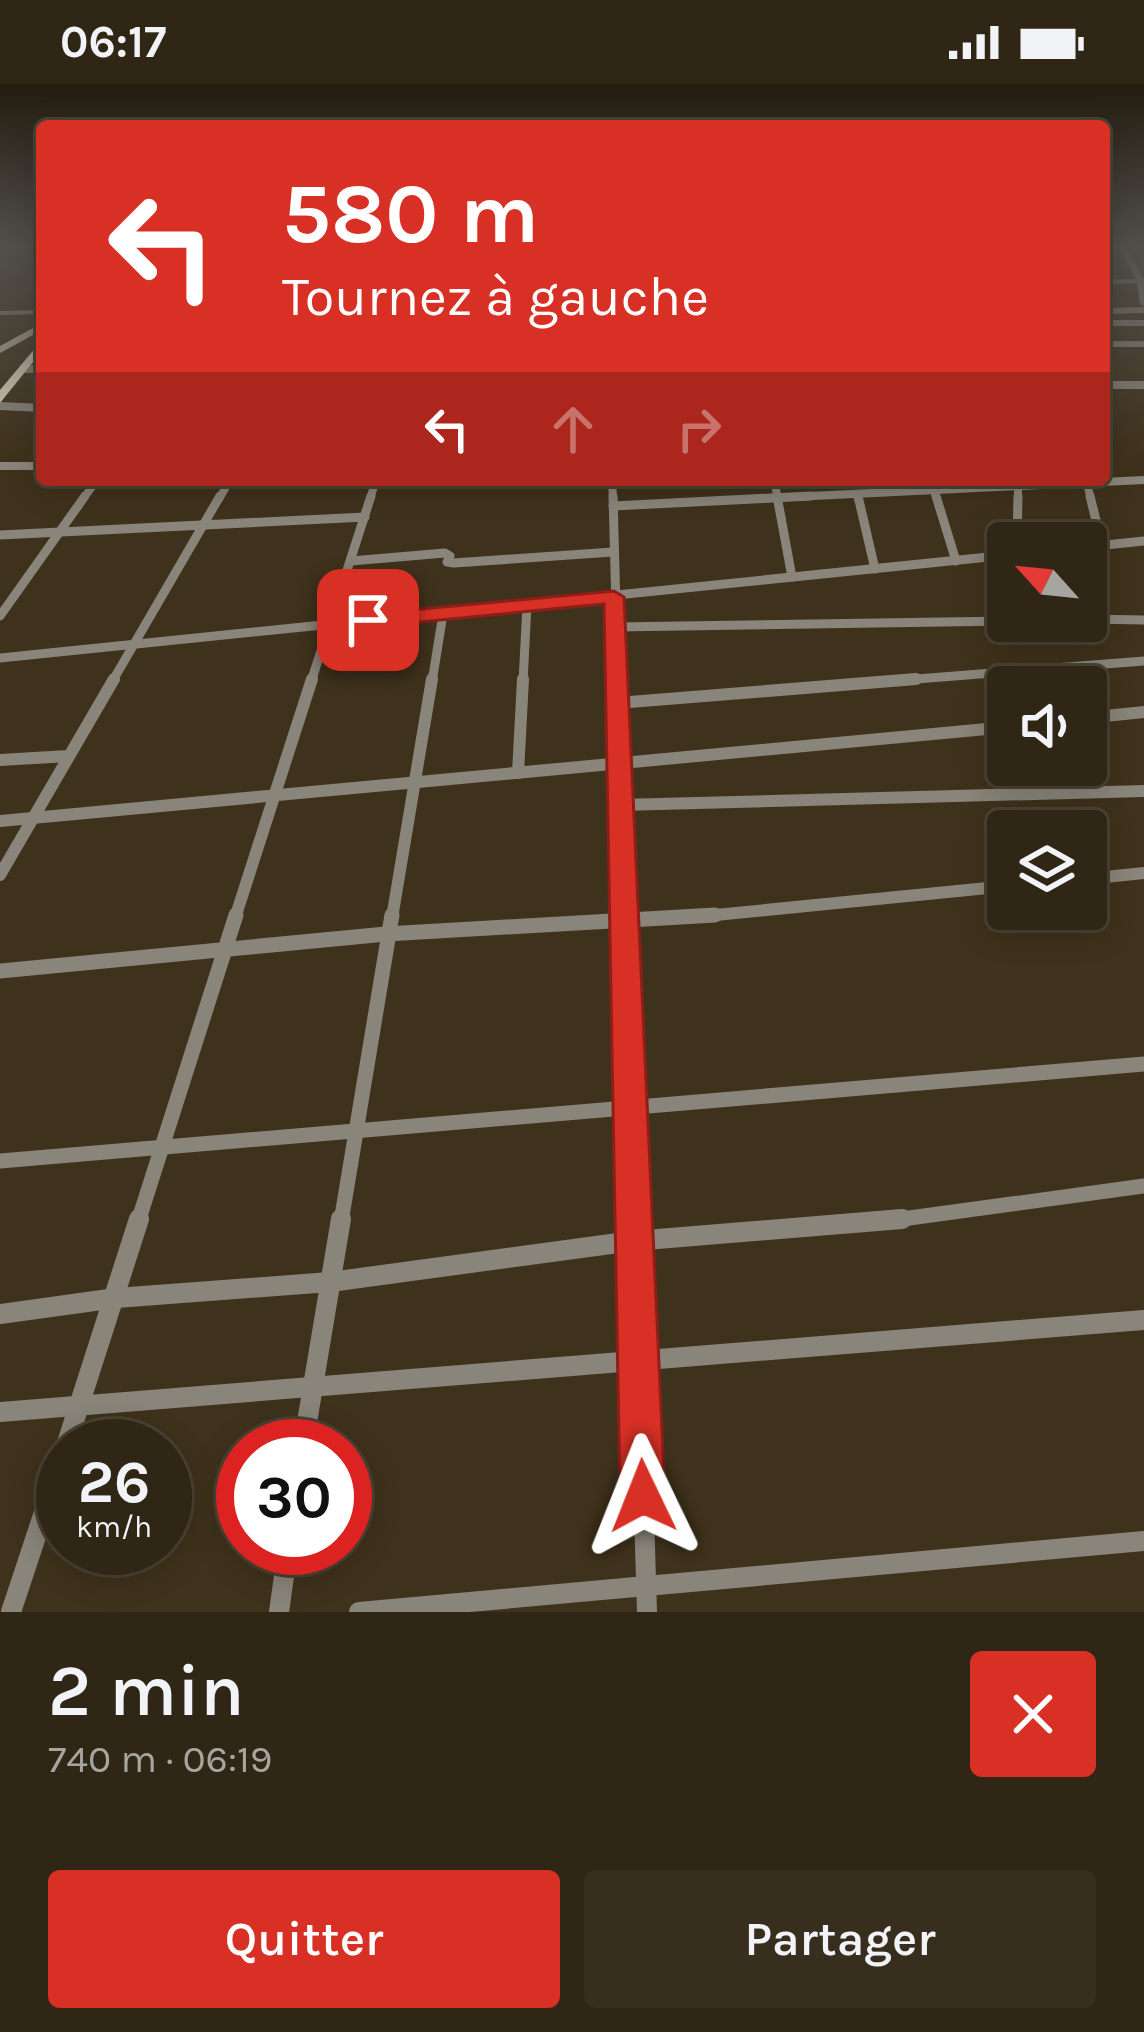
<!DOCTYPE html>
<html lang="fr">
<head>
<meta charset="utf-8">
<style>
  :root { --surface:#2f2615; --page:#372e1e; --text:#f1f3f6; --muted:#a7a5a0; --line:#4a4334; --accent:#d93025 }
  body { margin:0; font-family:Karla,sans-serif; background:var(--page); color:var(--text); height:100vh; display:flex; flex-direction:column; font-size:45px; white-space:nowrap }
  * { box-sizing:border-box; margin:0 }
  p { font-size:39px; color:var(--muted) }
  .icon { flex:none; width:66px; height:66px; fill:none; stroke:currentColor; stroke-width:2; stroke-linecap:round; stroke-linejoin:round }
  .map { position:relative; height:1528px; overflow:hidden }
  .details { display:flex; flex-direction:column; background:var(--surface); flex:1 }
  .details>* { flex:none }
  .banner { position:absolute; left:36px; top:36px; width:1074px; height:366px; border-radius:12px; box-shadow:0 6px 30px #0003,0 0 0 3px var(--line); background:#d93025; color:#fff; overflow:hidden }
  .needle { width:78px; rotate:297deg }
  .controls { position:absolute; left:987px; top:438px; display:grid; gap:24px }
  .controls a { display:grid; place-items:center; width:120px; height:120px; border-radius:12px; background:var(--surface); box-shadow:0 6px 30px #0003,0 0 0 3px var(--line); font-size:60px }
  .speed { position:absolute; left:36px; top:1335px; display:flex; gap:24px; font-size:60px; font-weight:700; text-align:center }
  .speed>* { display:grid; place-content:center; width:156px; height:156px; border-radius:50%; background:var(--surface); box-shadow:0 6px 30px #0003,0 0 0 3px var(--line); line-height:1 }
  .speed small { font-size:30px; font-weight:400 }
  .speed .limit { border:18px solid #d22; background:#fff; color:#111 }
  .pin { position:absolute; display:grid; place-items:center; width:102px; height:102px; color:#fff; margin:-51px; border-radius:24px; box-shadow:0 6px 18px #0006 }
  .me { position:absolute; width:132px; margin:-66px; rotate:358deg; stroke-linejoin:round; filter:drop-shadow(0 0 9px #0008) }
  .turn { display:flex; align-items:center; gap:42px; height:252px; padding:0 48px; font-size:54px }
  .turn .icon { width:156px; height:156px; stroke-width:2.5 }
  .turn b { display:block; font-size:84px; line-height:102px }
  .lanes { display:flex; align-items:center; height:114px; padding:0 48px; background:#0003; justify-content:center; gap:60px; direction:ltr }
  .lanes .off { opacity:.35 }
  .round { display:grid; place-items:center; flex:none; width:126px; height:126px; border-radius:12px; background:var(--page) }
  .head { display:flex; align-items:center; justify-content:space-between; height:204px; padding:0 48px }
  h1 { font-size:72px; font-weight:600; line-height:90px }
  .button { display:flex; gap:24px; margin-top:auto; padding:24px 48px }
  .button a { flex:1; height:138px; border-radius:12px; background:var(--accent); color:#fff; font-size:48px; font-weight:600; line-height:138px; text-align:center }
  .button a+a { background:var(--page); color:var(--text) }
  .status { display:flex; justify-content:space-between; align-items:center; height:84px; padding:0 60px; background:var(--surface); direction:ltr }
  .status svg { height:33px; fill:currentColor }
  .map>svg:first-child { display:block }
</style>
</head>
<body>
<div class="status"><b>06:17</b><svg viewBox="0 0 49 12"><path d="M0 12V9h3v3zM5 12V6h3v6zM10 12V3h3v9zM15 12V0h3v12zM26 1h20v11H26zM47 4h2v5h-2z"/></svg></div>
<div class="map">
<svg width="1144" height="1528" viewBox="0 0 1144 1528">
  <rect width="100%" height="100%" fill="#3f321c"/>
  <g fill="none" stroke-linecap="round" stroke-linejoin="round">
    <g stroke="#8a857a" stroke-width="6">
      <path d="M1104,227L1144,226"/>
      <path d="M1104,239H1144"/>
      <path d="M1104,260H1144"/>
    </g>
    <g stroke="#8a857a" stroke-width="8">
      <path d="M23,285H42"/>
      <path d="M1104,301H1144"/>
      <path d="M0,322L42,324"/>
      <path d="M0,382H42"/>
      <path d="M612,396L613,415"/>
      <path d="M774,396L778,415"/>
      <path d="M1087,400L1091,415"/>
      <path d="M934,407L937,415"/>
      <path d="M857,410L858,415"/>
      <path d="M83,415L97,396"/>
      <path d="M219,415L230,396"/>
      <path d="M370,415L376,396"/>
      <path d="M749,415L1144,396"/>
      <path d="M1018,415V403"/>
    </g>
    <g stroke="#8a857a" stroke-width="9">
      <path d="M613,412L618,598"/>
      <path d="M777,412L792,493"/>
      <path d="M858,412L875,485"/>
      <path d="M936,412L956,477"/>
      <path d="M1090,412L1102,461"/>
      <path d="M613,422L811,412"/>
      <path d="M0,451L365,433"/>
      <path d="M1017,459L1018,412"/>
      <path d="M1086,463L1144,457"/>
      <path d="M351,477L445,469L450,472L447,478L454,479L613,468"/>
      <path d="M0,532L85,412"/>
      <path d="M1086,535L1144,536"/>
      <path d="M615,543L1008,537"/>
      <path d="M0,574L1008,471"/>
      <path d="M112,598L220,412"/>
      <path d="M311,598L371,412"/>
      <path d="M432,598L443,530"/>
      <path d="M523,598L527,521"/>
      <path d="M878,598L1144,577"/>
    </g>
    <g stroke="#8a857a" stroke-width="12">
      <path d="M618,595L626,834"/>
      <path d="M617,619L916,595"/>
      <path d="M1086,634L1144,628"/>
      <path d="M0,676L68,672"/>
      <path d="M518,689L523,595"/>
      <path d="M620,721L1144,707"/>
      <path d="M0,737L1008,643"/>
      <path d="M0,791L114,595"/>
      <path d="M1086,795L1144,789"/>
      <path d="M235,834L312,595"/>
      <path d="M392,834L432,595"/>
      <path d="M685,834L1008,802"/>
    </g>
    <g stroke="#8a857a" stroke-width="15">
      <path d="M625,831L635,1138"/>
      <path d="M0,887L386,850L715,831"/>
      <path d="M0,1077L1144,980"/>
      <path d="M138,1138L236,831"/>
      <path d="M341,1138L392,831"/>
      <path d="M880,1138L1144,1102"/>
    </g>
    <g stroke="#8a857a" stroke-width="20">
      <path d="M635,1135L647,1528"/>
      <path d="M0,1230L116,1214L330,1198L633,1157L902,1135"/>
      <path d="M0,1328L1144,1236"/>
      <path d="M66,1362L139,1135"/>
      <path d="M303,1362L341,1135"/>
      <path d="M11,1528L63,1371"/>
      <path d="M279,1528L288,1464"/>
      <path d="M359,1528L1144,1457"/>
    </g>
    <g fill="#8a857a" fill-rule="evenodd">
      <path d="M1119,162H1125L1144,195V222L1140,220L1137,199L1104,200V196L1136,195Z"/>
      <path d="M42,226V230L0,231V227Z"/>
    </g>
    <path fill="#bbb3a0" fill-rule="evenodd" d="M42,239V246L0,269V262Z"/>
    <path fill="#e0d6be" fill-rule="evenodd" d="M42,256V267L0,319V306Z"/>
  </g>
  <linearGradient id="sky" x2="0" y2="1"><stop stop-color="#231c0f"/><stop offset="0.43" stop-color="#524f4b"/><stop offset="1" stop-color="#524f4b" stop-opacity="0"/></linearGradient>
  <rect width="1144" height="376" fill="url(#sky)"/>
  <path fill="#d93025" stroke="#8d1f18" stroke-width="3" d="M614,507L624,513L665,1412L659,1428L643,1434L627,1428L620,1412L604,520L368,543L357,536L368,530Z"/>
</svg>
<div class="controls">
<a><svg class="needle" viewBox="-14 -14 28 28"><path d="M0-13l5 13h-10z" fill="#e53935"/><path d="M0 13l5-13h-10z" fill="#a7a5a0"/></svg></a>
<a><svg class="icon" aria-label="sound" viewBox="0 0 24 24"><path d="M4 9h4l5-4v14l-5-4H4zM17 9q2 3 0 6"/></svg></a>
<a><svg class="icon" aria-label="layers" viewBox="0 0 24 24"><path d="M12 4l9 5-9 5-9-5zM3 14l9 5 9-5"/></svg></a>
</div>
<div class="speed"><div>26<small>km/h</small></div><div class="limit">30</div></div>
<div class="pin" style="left:368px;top:536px;background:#d93025"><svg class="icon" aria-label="arrive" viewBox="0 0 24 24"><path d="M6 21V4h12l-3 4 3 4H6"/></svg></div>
<svg class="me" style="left:643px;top:1412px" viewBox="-20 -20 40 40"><path d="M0-17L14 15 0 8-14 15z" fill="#d93025" stroke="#fff" stroke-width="4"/></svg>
<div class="banner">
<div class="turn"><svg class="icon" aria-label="left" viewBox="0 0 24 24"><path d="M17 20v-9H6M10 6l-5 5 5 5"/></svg><div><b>580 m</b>Tournez à gauche</div></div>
<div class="lanes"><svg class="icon" aria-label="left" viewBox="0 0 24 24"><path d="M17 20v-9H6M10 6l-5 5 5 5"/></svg><svg class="icon off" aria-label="ahead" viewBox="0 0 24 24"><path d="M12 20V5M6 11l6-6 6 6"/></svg><svg class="icon off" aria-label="right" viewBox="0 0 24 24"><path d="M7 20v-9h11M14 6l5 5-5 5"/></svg></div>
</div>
</div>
<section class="details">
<div class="head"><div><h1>2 min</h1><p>740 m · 06:19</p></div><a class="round" style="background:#d93025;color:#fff"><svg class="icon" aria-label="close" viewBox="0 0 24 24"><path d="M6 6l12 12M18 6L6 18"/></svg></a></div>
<div class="button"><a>Quitter</a><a>Partager</a></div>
</section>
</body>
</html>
